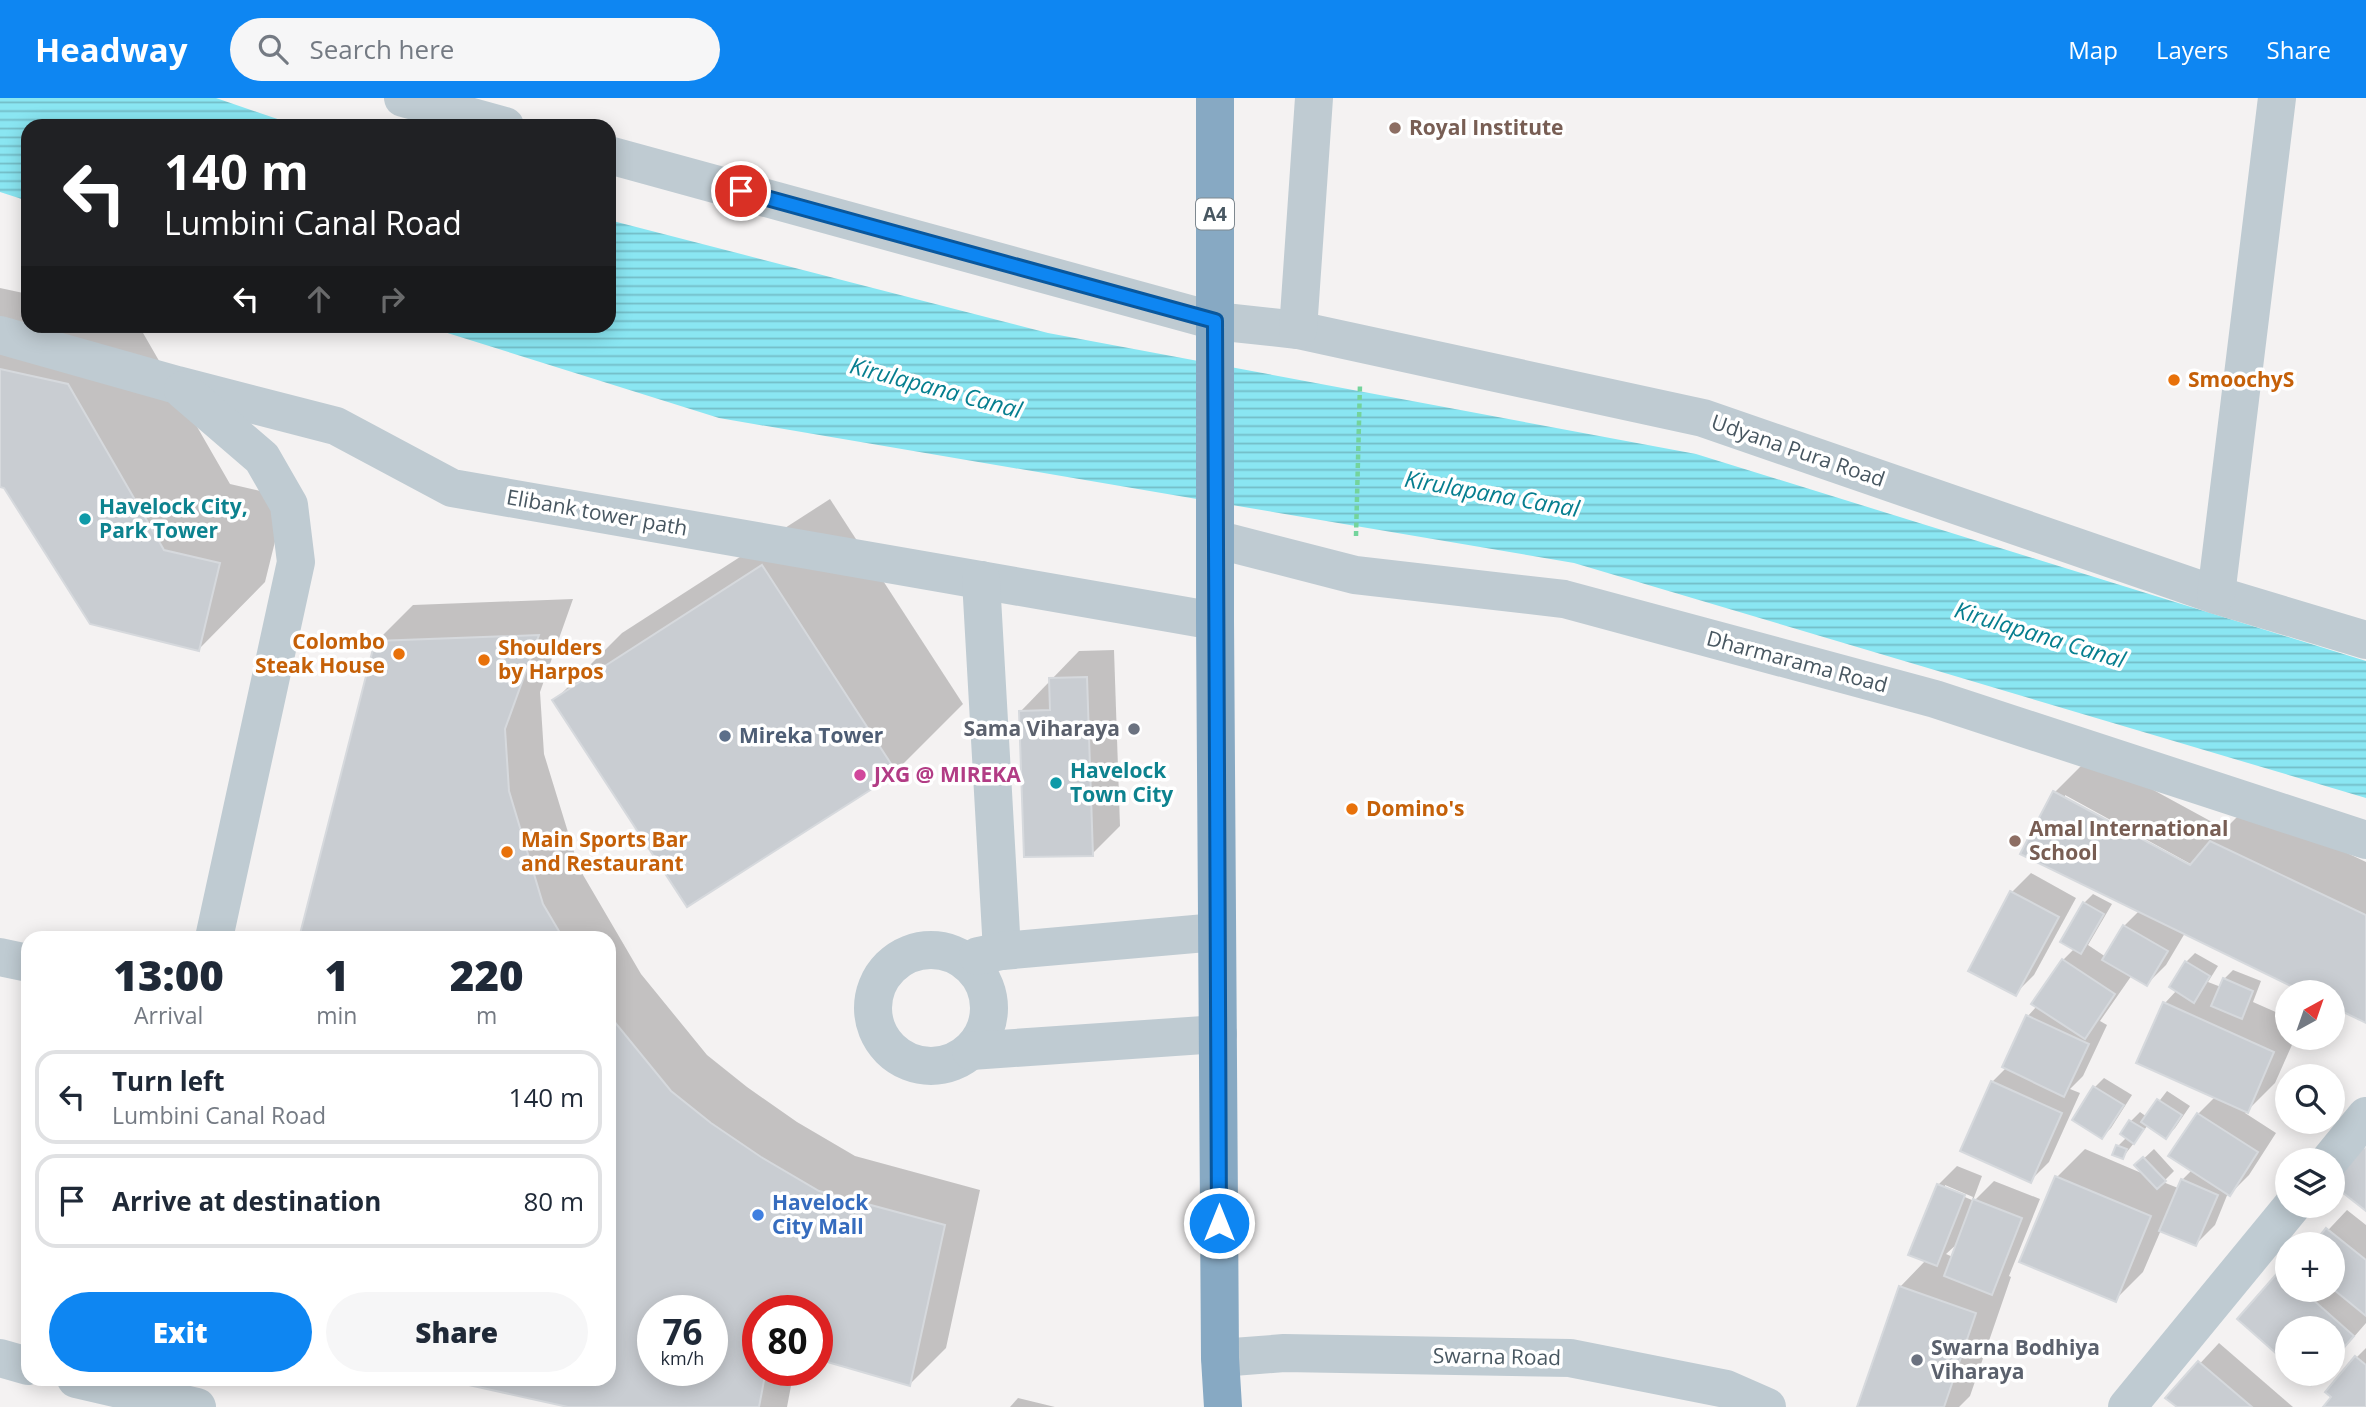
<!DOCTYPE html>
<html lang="en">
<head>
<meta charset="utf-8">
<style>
  :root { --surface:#fff; --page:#f6f6f7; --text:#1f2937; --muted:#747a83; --line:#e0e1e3; --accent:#0e86f2 }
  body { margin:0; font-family:"Open Sans",sans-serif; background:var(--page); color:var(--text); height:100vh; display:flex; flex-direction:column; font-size:26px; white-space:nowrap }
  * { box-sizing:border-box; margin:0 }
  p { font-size:23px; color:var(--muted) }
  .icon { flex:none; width:38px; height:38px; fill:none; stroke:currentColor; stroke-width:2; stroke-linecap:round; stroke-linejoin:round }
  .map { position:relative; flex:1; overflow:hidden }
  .details { position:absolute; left:21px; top:833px; width:595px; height:455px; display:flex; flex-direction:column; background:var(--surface); border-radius:21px; box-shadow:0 4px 18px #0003 }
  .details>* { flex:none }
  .top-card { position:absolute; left:21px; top:21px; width:595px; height:214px; border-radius:21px; box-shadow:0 4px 18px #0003; background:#202124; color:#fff; overflow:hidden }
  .needle { width:46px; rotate:40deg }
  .controls { position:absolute; left:2275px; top:882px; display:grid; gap:14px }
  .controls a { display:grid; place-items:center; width:70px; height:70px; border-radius:50%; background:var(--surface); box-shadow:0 4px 18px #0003; font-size:35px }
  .speed { position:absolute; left:637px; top:1197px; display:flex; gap:14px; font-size:35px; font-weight:700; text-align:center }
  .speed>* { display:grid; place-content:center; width:91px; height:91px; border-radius:50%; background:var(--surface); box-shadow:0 4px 18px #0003; line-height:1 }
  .speed small { font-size:18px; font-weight:400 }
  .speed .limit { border:10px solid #d22; background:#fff; color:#111 }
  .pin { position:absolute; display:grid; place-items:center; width:60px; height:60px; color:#fff; margin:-30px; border:4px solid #fff; border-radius:50%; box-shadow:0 2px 7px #0007 }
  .me { position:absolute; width:77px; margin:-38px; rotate:0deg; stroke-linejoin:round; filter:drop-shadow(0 0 5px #0008) }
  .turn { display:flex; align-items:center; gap:24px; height:147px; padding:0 28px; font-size:32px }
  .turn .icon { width:91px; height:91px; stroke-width:2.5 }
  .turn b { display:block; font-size:49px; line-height:60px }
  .lanes { display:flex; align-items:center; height:66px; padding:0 28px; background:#0003; justify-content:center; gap:35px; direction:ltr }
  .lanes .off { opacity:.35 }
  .eta { display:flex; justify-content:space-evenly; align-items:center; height:119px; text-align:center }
  .eta b { font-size:42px; font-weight:800; line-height:49px }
  .cta { display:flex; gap:14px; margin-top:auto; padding:14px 28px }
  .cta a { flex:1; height:80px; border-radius:42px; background:var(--accent); color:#fff; font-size:28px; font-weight:800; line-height:80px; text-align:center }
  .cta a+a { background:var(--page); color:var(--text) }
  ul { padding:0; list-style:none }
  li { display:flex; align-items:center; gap:21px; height:94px; margin:0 14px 10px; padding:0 14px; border:4px solid var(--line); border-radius:21px }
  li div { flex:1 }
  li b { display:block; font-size:26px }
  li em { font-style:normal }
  header { display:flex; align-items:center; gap:42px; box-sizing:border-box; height:98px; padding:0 35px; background:var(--accent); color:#fff }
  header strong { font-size:33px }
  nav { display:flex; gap:38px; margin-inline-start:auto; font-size:24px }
  .search { width:490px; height:63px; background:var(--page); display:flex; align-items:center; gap:18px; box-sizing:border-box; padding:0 24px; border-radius:38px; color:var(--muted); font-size:26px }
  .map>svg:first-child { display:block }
</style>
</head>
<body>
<header>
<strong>Headway</strong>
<div class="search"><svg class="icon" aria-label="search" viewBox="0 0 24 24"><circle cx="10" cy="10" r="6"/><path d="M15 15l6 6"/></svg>Search here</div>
<nav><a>Map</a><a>Layers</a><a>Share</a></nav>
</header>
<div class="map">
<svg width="2366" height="1309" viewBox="0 0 2366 1309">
  <defs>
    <pattern id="water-rules" width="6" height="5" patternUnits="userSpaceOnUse" patternTransform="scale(1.75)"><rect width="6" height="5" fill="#8ae6f2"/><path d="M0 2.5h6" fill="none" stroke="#73bdc7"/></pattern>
  </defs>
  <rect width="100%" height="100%" fill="#f4f2f2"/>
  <g fill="url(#water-rules)">
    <path d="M0,0H216L298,28H28V103L0,94Z"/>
    <path d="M609,122L1048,235L1696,356L2366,563V700L1574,465L719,320L425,228H609Z"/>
  </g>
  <g fill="#0003" fill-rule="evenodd">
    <path d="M0,190L28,196V228H139L230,386L286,399L265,484L199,551L5,388L0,387Z"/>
    <path d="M830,401L963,606L896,673L688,807L555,602L622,535Z"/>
    <path d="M573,501L540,594L544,656L579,770L641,876L707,957L747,989L797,1024L855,1058L980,1092L946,1250L910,1286L817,1213H758V1272H794L787,1309H577L450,1281H609V840H301L376,544L413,507ZM653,1213H712V1272H653Z"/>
    <path d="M1114,552L1120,728L1092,756L1021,613L1079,553Z"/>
    <path d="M2091,658L2225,731L2248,708L2366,764V923L2333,907V894H2307L2185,835L2166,867L2147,886L2132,877L2100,923L2107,927L2083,978L2070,991L2080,995L2049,1064L2030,1083L1992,984L2007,969L2005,968L2028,918L2037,908L2063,862L2075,850L2084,805L2093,796L2112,806L2088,847L2106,859L2124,828L2139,813L2022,756L2055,694ZM2065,697L2198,770L2197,773L2065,701Z"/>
    <path d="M2031,775L2076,800L2034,877L2015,896L2012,794Z"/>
    <path d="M2195,855L2218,868L2208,884L2221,889L2224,881L2233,872L2261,883L2253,904L2287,919V940H2295L2275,985L2245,1015L2276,1035L2249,1077L2230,1096L2228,1095L2215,1127L2196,1146L2161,1132L2143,1174L2115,1202L2057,1079L2085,1051L2146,1077L2137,1067L2154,1051L2174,1073L2163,1084L2178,1090L2182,1082L2192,1072L2171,1058L2198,1016L2215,999L2138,964L2165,905L2177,892L2171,889L2186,864Z"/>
    <path d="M2104,980L2132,997L2111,1030L2102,1039L2095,989Z"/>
    <path d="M2167,993L2190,1008L2175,1030L2166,1039L2148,1027L2123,1059L2118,1048L2127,1039L2130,1024L2140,1014L2147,1019Z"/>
    <path d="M1957,1068L1982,1078L1972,1105L1994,1083L2040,1101L2009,1178L2011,1179L1970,1298L1959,1309H1864L1900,1189L1926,1162L1938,1087ZM1945,1087L1973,1099L1972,1102L1945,1091ZM1959,1144L1953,1159L1946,1156Z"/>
    <path d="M2347,1112L2366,1127V1225L2333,1263V1230H2287V1263L2239,1220L2287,1167V1192H2333V1146H2315Z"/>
    <path d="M2219,1245L2293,1309H2180L2168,1300Z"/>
    <path d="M2366,1250V1309H2325L2357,1259Z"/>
    <path d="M1018,1300L1055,1309H1010Z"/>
  </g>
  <g fill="#c9cdd2" stroke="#d6d9dd" stroke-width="2" fill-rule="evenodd">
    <path d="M0,271L68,286L164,452L220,465L199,553L90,526L4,390L0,389Z"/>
    <path d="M762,467L897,675L687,809L552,602Z"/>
    <path d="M539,537L505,631L509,693L543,806L563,840H299L375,543Z"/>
    <path d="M1087,579L1093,758L1024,759L1019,613L1050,612L1049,580Z"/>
    <path d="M2053,693L2190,767L2210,743L2366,817V925L2333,909V894H2303L2020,756Z"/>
    <path d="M2010,793L2059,819L2016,898L1968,873Z"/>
    <path d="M2083,804L2104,816L2081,856L2060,844Z"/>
    <path d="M2123,827L2168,853L2147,888L2102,862Z"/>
    <path d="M2062,861L2115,896L2085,941L2031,906Z"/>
    <path d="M2185,863L2210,878L2194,905L2169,889Z"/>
    <path d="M2223,880L2253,893L2242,921L2211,908Z"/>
    <path d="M2163,904L2274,954L2248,1015L2136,965Z"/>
    <path d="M609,917L671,993L711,1025L761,1059L819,1093L945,1127L910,1288L817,1261V1213H758V1272H766L759,1309H568L442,1281H609ZM653,1213H712V1272H653Z"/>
    <path d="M2026,917L2089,946L2064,999L2002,969Z"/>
    <path d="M1991,983L2062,1015L2031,1085L1960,1053Z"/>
    <path d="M2093,988L2124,1007L2102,1041L2072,1022Z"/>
    <path d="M2157,1001L2182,1017L2166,1041L2141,1024Z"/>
    <path d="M2197,1015L2258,1054L2230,1098L2168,1058Z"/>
    <path d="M2129,1022L2144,1031L2134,1046L2120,1036Z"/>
    <path d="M2116,1047L2127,1051L2123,1061L2112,1057Z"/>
    <path d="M2361,1047L2366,1051V1113L2333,1087V1083Z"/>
    <path d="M2143,1059L2166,1083L2157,1091L2134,1067Z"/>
    <path d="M2055,1078L2151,1118L2116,1204L2019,1164Z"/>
    <path d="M2181,1081L2218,1097L2196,1148L2159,1133Z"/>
    <path d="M1937,1086L1965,1097L1937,1168L1908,1157Z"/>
    <path d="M1973,1101L2022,1120L1992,1197L1944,1178Z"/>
    <path d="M2326,1130L2366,1162V1218L2333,1191V1146H2313Z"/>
    <path d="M2280,1172L2287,1178V1192H2302L2354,1238L2333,1262V1230H2287V1265L2237,1221Z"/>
    <path d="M1899,1188L1976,1215L1944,1309H1857Z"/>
    <path d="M2355,1258L2366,1267V1309H2323L2331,1299L2325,1294Z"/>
    <path d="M2198,1263L2252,1309H2177L2165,1300Z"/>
    <path d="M2299,1276H2321L2311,1287Z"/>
  </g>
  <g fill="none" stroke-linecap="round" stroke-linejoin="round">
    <path stroke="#74d49c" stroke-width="4.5" stroke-dasharray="5 3.5" stroke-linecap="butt" d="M1356,438L1360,286"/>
    <g stroke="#bfcbd2" stroke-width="38">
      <path d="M403,0L505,28"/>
      <path d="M609,57L1215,223L1298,232L1703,320L2216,497L2366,542"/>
      <path d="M1298,232L1314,0"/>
      <path d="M0,237L177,287L336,328L452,390L1215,523"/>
      <path d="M183,292L262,360L289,407L296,464L214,840"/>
      <path d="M1215,441L1355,477L1564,501L1935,601L2366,742"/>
      <path d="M981,482L1002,853"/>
      <path d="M2216,497L2277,0"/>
      <circle cx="931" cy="910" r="58"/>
      <path d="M978,858L1002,853L1217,834"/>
      <path d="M0,859L28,865"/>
      <path d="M971,953L1218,936"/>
      <path d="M2330,1062L2366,1018"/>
      <path d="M0,1260L28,1268"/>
      <path d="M1220,1260L1284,1255L1570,1260L1726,1291L1767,1309"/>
      <path d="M76,1281L197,1309"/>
      <path d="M2127,1309L2292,1108"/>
    </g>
    <path stroke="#87a9c3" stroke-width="38" d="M1215,0V523L1220,1260L1223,1309"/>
  </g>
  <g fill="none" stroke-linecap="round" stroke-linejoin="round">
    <defs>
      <path id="route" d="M741,93L1215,223L1219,1125"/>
    </defs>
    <use href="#route" stroke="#09579d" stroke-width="18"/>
    <use href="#route" stroke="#0e86f2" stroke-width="12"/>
  </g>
  <g fill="#8d6e63" stroke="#fff" stroke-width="2.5">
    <circle cx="1395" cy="30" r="7"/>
    <circle cx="2015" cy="743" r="7"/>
  </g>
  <g fill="#e8710a" stroke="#fff" stroke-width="2.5">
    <circle cx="2174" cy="282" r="7"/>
    <circle cx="399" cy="556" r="7"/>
    <circle cx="484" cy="562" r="7"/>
    <circle cx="1352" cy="711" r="7"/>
    <circle cx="507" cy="754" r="7"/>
  </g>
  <g fill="#0f9aa8" stroke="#fff" stroke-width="2.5">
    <circle cx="85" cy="421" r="7"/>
    <circle cx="1056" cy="685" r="7"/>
  </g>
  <g fill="#6b7280" stroke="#fff" stroke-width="2.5">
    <circle cx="1134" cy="631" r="7"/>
    <circle cx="1917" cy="1262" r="7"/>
  </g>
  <circle fill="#5c6f8a" stroke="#fff" stroke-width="2.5" cx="725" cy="638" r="7"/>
  <circle fill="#d1479c" stroke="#fff" stroke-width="2.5" cx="860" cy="677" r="7"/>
  <circle fill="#3f7fe0" stroke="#fff" stroke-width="2.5" cx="758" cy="1117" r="7"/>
  <g text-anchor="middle" stroke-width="7" stroke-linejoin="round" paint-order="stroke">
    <rect fill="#fff" stroke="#7f8990" stroke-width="2" x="1196" y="100.5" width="38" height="31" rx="5"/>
    <g font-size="19" font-weight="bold" fill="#485761">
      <text x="1215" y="123">A4</text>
    </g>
    <g font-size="21" font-weight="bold" fill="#785e54" stroke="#fff" text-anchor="start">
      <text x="1409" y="37">Royal Institute</text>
      <text x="2029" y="738">Amal International<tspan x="2029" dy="24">School</tspan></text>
    </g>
    <g font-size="21" font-weight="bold" fill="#c56008" stroke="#fff" text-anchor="start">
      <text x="2188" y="289">SmoochyS</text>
      <text x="385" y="551" text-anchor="end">Colombo<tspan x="385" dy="24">Steak House</tspan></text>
      <text x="498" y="557">Shoulders<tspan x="498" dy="24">by Harpos</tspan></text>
      <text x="1366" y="718">Domino's</text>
      <text x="521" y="749">Main Sports Bar<tspan x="521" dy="24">and Restaurant</tspan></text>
    </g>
    <g font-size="21" fill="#485761" stroke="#fff">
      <text transform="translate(1798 353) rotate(19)" y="7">Udyana Pura Road</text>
      <text transform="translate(597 415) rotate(10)" y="7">Elibank tower path</text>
      <text transform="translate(1797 564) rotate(15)" y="7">Dharmarama Road</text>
      <text transform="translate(1497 1259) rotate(1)" y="7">Swarna Road</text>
    </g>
    <g font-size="21" font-weight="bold" fill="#0d838f" stroke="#fff" text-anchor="start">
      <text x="99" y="416">Havelock City,<tspan x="99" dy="24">Park Tower</tspan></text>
      <text x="1070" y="680">Havelock<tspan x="1070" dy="24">Town City</tspan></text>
    </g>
    <g font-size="21" font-weight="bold" fill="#5b616d" stroke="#fff" text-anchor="end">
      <text x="1120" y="638">Sama Viharaya</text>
      <text x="1931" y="1257" text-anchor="start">Swarna Bodhiya<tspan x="1931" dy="24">Viharaya</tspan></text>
    </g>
    <g font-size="21" font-weight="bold" fill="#4e5e75" stroke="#fff" text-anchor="start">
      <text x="739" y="645">Mireka Tower</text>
    </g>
    <g font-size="21" font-weight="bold" fill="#b23c85" stroke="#fff" text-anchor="start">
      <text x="874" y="684">JXG @ MIREKA</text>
    </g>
    <g font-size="21" font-weight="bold" fill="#366cbe" stroke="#fff" text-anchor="start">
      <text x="772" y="1112">Havelock<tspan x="772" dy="24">City Mall</tspan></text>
    </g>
    <g font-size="23" font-style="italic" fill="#067e8f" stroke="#fff">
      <text transform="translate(936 290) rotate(15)" y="8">Kirulapana Canal</text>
      <text transform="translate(1492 396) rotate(10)" y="8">Kirulapana Canal</text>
      <text transform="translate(2040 537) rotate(17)" y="8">Kirulapana Canal</text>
    </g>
  </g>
</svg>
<div class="controls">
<a><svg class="needle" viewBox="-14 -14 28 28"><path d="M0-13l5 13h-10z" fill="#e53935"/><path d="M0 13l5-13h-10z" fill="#747a83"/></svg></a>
<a><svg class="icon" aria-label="search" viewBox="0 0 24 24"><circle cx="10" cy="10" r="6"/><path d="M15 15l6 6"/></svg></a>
<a><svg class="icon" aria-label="layers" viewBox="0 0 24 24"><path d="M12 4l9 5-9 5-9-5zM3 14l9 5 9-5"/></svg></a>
<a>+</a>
<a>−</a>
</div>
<div class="speed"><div>76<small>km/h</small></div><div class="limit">80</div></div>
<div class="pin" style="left:741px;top:93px;background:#d93025"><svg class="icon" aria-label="arrive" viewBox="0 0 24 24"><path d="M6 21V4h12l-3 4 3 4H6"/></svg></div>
<svg class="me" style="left:1219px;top:1125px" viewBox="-20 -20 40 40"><circle r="17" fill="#0e86f2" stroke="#fff" stroke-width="3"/><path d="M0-11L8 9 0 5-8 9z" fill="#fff"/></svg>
<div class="top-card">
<div class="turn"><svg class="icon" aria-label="left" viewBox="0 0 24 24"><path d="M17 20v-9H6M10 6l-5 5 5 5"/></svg><div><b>140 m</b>Lumbini Canal Road</div></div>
<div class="lanes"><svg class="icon" aria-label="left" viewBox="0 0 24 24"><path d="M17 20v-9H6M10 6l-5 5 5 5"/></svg><svg class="icon off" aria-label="ahead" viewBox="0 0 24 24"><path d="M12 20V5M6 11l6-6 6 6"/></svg><svg class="icon off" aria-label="right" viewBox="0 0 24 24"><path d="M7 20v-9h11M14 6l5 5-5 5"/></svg></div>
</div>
<section class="details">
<div class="eta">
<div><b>13:00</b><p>Arrival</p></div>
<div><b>1</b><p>min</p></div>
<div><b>220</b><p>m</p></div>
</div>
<ul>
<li><svg class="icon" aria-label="left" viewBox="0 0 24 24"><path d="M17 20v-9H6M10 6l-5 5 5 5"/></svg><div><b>Turn left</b><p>Lumbini Canal Road</p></div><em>140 m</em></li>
<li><svg class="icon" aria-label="arrive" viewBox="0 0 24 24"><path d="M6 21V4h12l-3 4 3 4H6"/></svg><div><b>Arrive at destination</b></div><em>80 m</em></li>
</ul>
<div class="cta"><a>Exit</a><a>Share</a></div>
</section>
</div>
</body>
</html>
